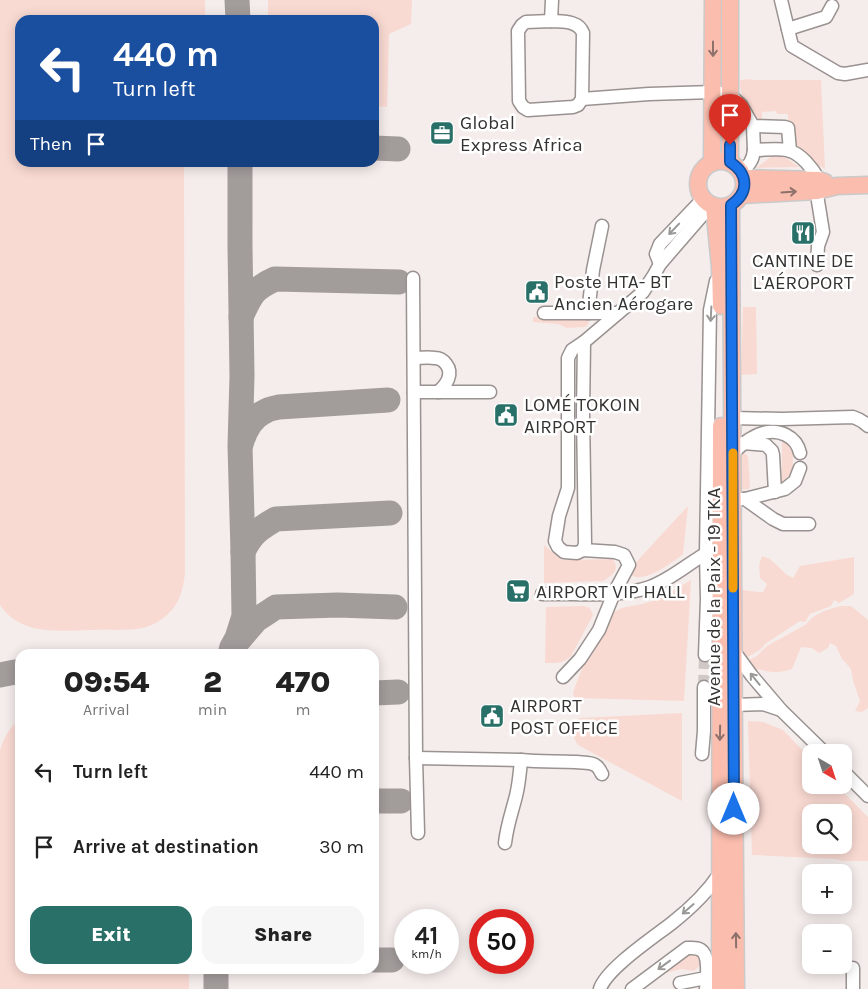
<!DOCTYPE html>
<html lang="en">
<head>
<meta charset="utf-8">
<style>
  :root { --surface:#fff; --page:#f6f6f6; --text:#222; --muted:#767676; --accent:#297068 }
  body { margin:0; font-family:Karla,sans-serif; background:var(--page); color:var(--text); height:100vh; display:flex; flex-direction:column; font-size:19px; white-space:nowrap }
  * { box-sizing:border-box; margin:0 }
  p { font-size:16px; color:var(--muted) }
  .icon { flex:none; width:28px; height:28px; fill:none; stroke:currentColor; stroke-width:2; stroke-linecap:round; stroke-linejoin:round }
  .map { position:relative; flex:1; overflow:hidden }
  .sheet { position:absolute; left:15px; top:649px; width:364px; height:325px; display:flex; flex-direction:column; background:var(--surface); border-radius:15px; box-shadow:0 2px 12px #0003 }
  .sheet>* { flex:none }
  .banner { position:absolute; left:15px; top:15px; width:364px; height:152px; border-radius:15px; box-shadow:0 2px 12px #0003; background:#1a4fa0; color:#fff; overflow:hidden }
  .needle { width:32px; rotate:141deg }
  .tools { position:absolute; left:802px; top:744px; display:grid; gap:10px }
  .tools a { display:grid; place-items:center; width:50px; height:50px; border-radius:10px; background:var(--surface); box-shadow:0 2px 12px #0003; font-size:25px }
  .speed { position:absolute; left:394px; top:909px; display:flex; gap:10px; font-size:25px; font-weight:700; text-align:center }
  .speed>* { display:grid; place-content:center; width:65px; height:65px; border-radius:50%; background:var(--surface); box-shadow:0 2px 12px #0003; line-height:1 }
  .speed small { font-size:12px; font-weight:400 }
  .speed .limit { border:8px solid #d22; background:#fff; color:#111 }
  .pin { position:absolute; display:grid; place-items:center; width:42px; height:42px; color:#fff; margin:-51px -21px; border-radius:50% 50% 50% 0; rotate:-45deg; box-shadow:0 0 5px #0007 }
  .pin .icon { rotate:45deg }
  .me { position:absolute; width:55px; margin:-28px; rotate:0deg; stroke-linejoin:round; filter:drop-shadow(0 0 4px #0008) }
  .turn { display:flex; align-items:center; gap:18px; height:105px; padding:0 15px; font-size:22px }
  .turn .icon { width:65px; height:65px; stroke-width:2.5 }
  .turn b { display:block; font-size:35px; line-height:42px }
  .then { display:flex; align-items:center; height:48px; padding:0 15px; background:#0003; gap:10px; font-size:19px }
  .eta { display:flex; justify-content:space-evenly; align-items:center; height:85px; text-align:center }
  .eta b { font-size:30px; font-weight:800; line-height:35px }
  .action { display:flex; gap:10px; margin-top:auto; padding:10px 15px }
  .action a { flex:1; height:58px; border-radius:15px; background:var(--accent); color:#fff; font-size:20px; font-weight:800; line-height:58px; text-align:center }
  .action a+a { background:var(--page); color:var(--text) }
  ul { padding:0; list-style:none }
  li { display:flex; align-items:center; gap:15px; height:75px; padding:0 15px }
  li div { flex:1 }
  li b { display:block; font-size:19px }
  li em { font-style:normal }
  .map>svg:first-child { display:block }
</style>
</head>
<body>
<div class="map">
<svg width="868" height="989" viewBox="0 0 868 989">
  <rect width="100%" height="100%" fill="#f5edeb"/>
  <g fill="#f9dad2" fill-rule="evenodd">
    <path d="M0,0H205V20H20V162L184,163L185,572C183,593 178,609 159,621C156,623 152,625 149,626C133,632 112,629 95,630C76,630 49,633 30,627C18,623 7,616 0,605Z"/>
    <path d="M268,0H412L411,24L389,34L387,107L374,106V20H268Z"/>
    <path d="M751,79L752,80H821L825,169L796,151L788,138V114H777L776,111L762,112V122H758C749,108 739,97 740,80Z"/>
    <path d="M782,155L799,167L756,168L772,156Z"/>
    <path d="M743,307H756L757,374L741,375Z"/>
    <path d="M533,317H584L588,320L589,323L587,326L584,327L567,328L558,324L533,322Z"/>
    <path d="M782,437L792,444C793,453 794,469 790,477C789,480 785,483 782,486Z"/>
    <path d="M741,454H746L748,457L750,484L749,489L736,490Z"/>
    <path d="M688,506L683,554C672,563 646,582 632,576L630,570L640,558Z"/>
    <path d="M544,545L562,560L613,559C620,570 613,575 603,581L544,583Z"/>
    <path d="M762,556L770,559L787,575L793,578L800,566L854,557V594L839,603L834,600L831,606L810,614L805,622L800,621L765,644L761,649L743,660L735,651L736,589C746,590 753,592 763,592L767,584L760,578L759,565Z"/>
    <path d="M691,580L684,701L576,698L574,697L573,693C580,671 590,650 602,629C606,623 609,615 616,611C624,606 636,606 646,603C662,598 676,589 691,580Z"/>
    <path d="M584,606L590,608L593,615L571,656C563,664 556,663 545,663L546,607Z"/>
    <path d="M842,606H851L868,620V708L862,712L855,711L860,701L853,680L851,669L842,659L836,646L830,643L828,648L819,653L812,648L801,647L792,669C781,673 770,673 758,669L755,675L745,662L757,656L767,646L805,625L813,617L824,611L837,607Z"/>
    <path d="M682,713V801L578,745C572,736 570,726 579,718Z"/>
    <path d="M20,720V969H189V989H0V751C3,739 9,727 20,720Z"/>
    <path d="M748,721L763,722L783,730L811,759V785H836L868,817V861H844L835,859L752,855ZM811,812H844V845H811Z"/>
    <path d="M687,953L697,954L700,959V965L694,971L681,969L666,973L665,971Z"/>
  </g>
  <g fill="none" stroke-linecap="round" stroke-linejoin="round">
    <g stroke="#a29c9b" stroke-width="25">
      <path d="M237,0L238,20"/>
      <path d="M374,148L398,149"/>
      <path d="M241,317C251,295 253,289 275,279L399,282"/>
      <path d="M241,444C245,431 251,418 264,412C268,409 274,408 279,407L388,400"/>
      <path d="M243,552C251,534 260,528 276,519L390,513"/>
      <path d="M238,641L256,620L276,607L338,605L395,607"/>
      <path d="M230,654L232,647L237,638L244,616L243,552L240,446L242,376L240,246V162"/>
      <path d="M0,675L15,672H20"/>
      <path d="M374,693L398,692"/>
      <path d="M374,801H401"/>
      <path d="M374,960H392"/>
      <path d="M216,969V989"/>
    </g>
    <path stroke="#cfc8c6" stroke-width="12" stroke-dasharray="12 6" stroke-linecap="butt" d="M704,687L705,655"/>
    <defs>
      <g id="minor">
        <path d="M781,0L792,46L838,73L845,74L868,70"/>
        <path d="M551,21C562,22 578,20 583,33L582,99L578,105L573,107L528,110L523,107L519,101L518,31L522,25L526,22Z"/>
        <path d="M551,21L552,0"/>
        <path d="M788,29L826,17L832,6"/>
        <path d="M582,99L649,94L713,92L729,94L741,105L753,126L785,127L788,128L790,151"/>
        <path d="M753,126L754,150C765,150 777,148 787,150C801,153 813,169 819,180"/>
        <path d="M741,172C749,165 753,161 754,150"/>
        <path d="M660,264L656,254L660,244L703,199"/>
        <path d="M817,265L818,246L823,232L818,201L817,191"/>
        <path d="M413,278L416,758L418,833"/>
        <path d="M544,313H618"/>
        <path d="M588,313L593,270L602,226"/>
        <path d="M414,358C421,358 428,357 435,358C439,358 443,360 446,364C454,374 446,385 438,392"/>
        <path d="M414,392H490"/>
        <path d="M732,418L782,419L853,417C859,419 863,421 868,426"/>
        <path d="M743,443L766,445L772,451L773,455L775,492"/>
        <path d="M733,453C746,440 766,425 786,435C794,439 798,444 800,453"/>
        <path d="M725,499H745L785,489L795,481L800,468"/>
        <path d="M745,499L773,519L783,524H809"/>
        <path d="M583,550L585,544L583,413L584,342"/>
        <path d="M542,594C576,593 619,598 650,587C672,579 690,562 710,551"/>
        <path d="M733,650L752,676L781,710L824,752"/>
        <path d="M705,655L707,599L706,553L710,310L716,281"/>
        <path d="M563,677L580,659L599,630L614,593L629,565L624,555L615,552L583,550L577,553L564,552L558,547L555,541L559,516L568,488V358L572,350L584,342L643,292L654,275L660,264L711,205"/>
        <path d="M734,705L763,704L781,710"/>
        <path d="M702,754L704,731V687"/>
        <path d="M416,758L521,760C539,762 557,761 576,762C582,763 590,762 595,765C599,767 600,771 602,774"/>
        <path d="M844,772L868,796"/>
        <path d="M505,843C507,825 512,812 516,796C519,784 520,772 521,760"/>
        <path d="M680,983L706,978"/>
        <path d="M600,989C606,969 654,937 672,923C691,908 707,893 720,873"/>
        <path d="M632,989L687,948C693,948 699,947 703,952C709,958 707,981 706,989"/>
        <path d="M853,989V968"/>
      </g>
      <g id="major">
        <path d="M730,0V163"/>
        <circle cx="721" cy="184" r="23"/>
        <path d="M712,163L713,0"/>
        <path d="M744,178L819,180L825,182"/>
        <path d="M742,195L817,191L837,186L868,185"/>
        <path d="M731,205L734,749L736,989"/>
        <path d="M714,206L720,267L721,306"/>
        <path d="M720,989L721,426"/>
      </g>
    </defs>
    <use href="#minor" stroke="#999290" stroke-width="15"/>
    <use href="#major" stroke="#cacaca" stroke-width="19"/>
    <use href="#minor" stroke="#fff" stroke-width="12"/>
    <use href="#major" stroke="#fabdae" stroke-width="16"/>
  </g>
  <defs><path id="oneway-shaft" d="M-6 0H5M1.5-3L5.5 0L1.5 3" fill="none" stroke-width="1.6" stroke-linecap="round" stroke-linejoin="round" transform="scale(1.25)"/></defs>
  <g stroke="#8e716a">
    <use href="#oneway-shaft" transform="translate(713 49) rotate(90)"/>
    <use href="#oneway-shaft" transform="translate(789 192) rotate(-4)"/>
    <use href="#oneway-shaft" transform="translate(720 733) rotate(91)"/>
    <use href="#oneway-shaft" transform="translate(736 940) rotate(-91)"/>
  </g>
  <g stroke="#9a9998">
    <use href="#oneway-shaft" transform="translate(674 229) rotate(134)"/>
    <use href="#oneway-shaft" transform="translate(711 314) rotate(93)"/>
    <use href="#oneway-shaft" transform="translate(755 679) rotate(-129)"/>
    <use href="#oneway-shaft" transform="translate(688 909) rotate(139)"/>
    <use href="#oneway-shaft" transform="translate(664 965) rotate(144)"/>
  </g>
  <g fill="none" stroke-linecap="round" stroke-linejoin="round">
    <defs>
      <path id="route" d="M730,145V162C749,174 749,193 731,205L734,809"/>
    </defs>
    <use href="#route" stroke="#114b97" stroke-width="12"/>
    <use href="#route" stroke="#1a73e8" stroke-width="9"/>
    <path stroke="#f59e0b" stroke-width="9" d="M733,453V588"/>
  </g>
  <defs>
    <symbol id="office-square" viewBox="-11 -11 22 22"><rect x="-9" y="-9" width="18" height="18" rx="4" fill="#297068" stroke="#fff"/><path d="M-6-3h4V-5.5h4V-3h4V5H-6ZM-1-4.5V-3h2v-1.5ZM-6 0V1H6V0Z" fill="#fff"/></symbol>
    <symbol id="restaurant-square" viewBox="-11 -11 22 22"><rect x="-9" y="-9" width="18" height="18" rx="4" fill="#297068" stroke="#fff"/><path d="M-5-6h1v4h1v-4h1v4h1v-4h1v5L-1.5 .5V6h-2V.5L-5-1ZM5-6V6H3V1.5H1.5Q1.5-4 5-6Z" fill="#fff"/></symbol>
    <symbol id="civic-square" viewBox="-11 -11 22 22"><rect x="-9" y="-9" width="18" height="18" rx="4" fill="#297068" stroke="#fff"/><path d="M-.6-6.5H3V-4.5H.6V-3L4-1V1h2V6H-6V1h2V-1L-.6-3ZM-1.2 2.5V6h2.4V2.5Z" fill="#fff"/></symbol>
    <symbol id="supermarket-square" viewBox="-11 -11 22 22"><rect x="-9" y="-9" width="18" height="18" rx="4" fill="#297068" stroke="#fff"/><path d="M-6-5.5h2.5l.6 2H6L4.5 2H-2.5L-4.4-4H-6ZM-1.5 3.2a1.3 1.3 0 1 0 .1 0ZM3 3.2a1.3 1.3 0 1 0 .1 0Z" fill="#fff"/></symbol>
  </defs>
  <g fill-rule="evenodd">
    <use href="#office-square" x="428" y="119" width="28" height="28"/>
    <use href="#restaurant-square" x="789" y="219" width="28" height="28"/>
    <use href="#civic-square" x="523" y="278" width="28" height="28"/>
    <use href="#civic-square" x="492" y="401" width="28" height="28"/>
    <use href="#supermarket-square" x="504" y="577" width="28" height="28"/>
    <use href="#civic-square" x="478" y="702" width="28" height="28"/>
  </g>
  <g text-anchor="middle" stroke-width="5" stroke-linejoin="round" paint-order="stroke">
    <g font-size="19" fill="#353332" stroke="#fff" text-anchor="start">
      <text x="460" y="129">Global<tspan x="460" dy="22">Express Africa</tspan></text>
      <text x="803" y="267" text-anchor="middle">CANTINE DE<tspan x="803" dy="22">L'AÉROPORT</tspan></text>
      <text x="554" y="288">Poste HTA- BT<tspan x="554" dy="22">Ancien Aérogare</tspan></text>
      <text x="524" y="411">LOMÉ TOKOIN<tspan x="524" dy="22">AIRPORT</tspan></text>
      <text x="536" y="598">AIRPORT VIP HALL</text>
      <text x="510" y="712">AIRPORT<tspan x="510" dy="22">POST OFFICE</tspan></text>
    </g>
    <g font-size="19" fill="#353332" stroke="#fff">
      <text transform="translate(713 597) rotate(-90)" y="7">Avenue de la Paix - 19 TKA</text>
    </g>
  </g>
</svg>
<div class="tools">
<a><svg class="needle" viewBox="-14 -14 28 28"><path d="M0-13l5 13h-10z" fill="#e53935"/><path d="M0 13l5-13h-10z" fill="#767676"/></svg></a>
<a><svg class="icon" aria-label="search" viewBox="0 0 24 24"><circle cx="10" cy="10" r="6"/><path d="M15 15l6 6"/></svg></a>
<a>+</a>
<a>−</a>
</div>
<div class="speed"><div>41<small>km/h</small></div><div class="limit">50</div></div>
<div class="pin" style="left:730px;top:145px;background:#d93025"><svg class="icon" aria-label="arrive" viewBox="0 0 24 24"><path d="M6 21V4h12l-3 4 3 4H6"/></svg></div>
<svg class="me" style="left:734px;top:809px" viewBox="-20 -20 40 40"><circle r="19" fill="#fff"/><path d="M0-13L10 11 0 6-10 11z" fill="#1a73e8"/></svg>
<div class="banner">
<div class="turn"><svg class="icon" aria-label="left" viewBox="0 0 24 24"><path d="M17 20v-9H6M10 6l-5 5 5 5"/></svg><div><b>440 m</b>Turn left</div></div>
<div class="then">Then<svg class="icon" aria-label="arrive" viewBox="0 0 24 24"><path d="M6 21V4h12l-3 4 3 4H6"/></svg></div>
</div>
<section class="sheet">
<div class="eta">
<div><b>09:54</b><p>Arrival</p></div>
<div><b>2</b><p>min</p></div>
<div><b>470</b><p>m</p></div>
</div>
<ul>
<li><svg class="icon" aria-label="left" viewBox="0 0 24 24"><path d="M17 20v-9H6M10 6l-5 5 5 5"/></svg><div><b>Turn left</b></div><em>440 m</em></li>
<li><svg class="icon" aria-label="arrive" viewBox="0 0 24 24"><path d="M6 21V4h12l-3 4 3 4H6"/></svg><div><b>Arrive at destination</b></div><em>30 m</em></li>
</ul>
<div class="action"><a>Exit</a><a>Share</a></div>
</section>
</div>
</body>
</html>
